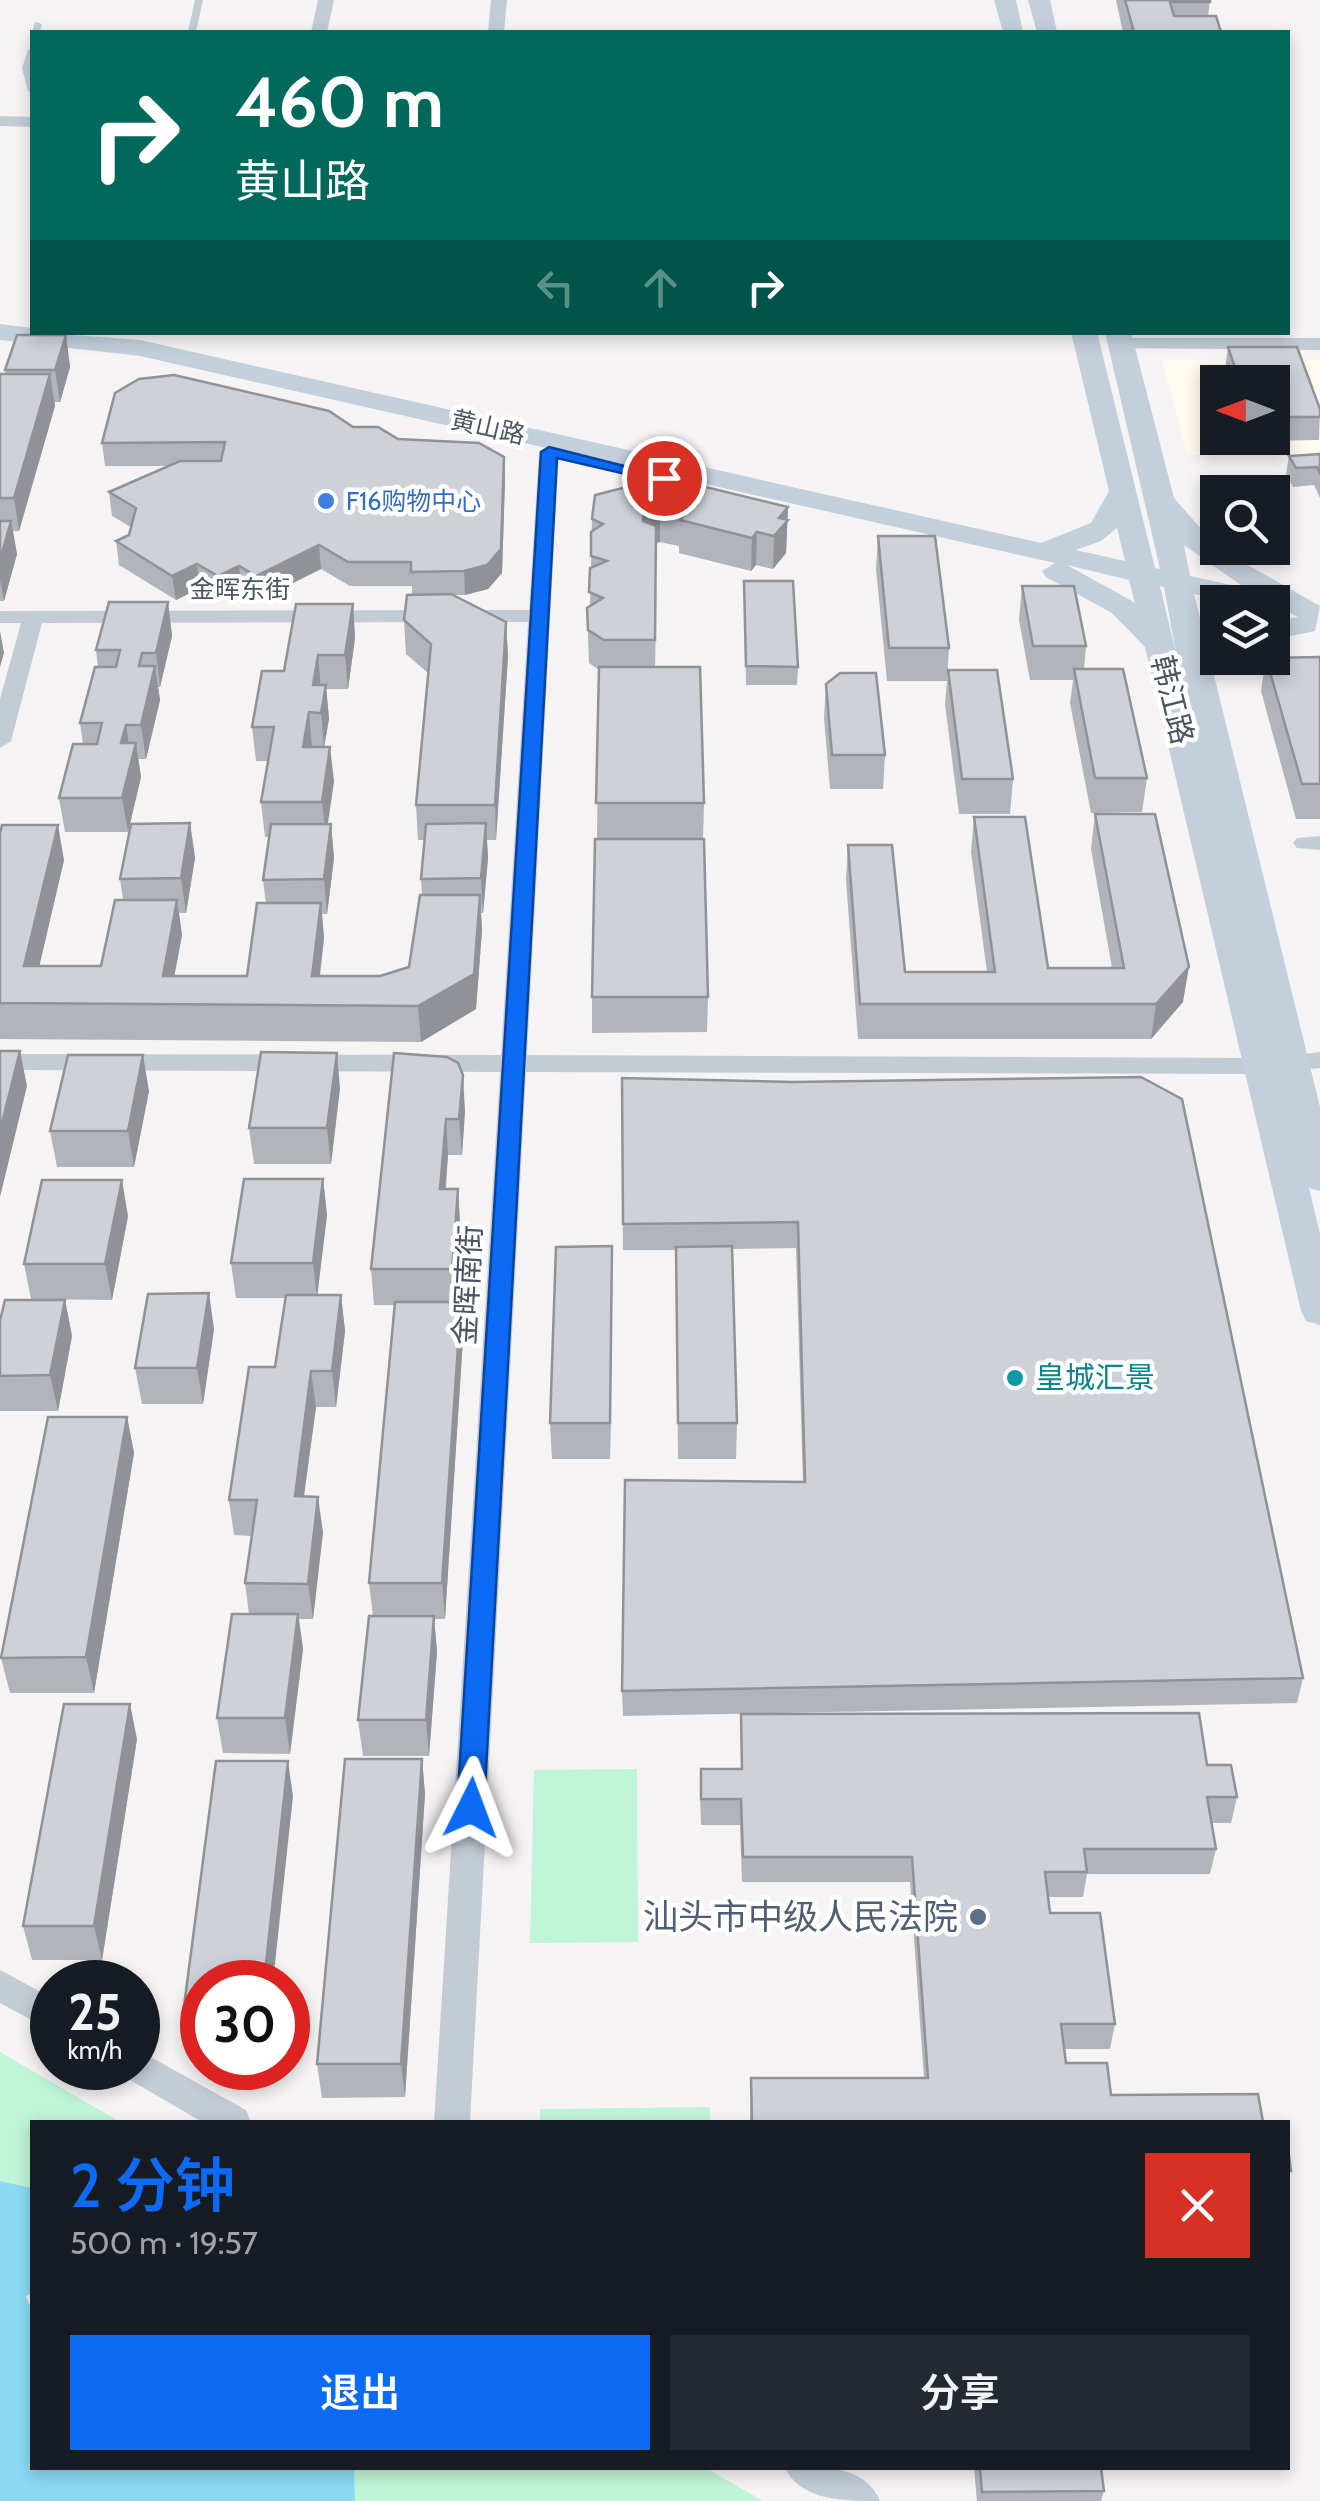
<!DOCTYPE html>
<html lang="zh">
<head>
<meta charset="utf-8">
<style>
  :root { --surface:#171b24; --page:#242831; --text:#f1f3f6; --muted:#9ea1a6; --accent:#0c6af5 }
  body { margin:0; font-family:Cabin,"Noto Sans SC",sans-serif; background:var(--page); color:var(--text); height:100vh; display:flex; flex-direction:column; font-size:38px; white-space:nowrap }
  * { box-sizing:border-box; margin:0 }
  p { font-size:32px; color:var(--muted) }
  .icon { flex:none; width:55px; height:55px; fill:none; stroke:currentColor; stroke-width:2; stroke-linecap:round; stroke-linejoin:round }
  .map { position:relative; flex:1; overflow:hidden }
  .drawer { position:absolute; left:30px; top:2120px; width:1260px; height:350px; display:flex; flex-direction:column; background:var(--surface); border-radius:0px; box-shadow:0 5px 15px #0003 }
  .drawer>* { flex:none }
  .top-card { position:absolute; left:30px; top:30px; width:1260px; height:305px; border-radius:0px; box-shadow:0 5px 15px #0003; background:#00695c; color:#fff; overflow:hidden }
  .needle { width:65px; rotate:270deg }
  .tools { position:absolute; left:1200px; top:365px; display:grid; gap:20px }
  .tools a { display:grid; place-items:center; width:90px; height:90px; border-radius:0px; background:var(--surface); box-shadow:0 5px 15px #0003; font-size:50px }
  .speed { position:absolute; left:30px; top:1960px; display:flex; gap:20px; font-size:50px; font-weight:700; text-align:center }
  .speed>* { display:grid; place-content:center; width:130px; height:130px; border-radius:50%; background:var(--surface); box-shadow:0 5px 15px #0003; line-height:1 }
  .speed small { font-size:25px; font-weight:400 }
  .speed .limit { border:15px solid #d22; background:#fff; color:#111 }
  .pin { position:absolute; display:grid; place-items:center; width:85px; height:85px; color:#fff; margin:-42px; border:5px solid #fff; border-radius:50%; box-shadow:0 2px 10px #0007 }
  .me { position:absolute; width:110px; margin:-55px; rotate:3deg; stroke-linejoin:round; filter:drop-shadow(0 0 8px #0008) }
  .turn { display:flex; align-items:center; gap:35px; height:210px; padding:0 40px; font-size:45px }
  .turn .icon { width:130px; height:130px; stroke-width:2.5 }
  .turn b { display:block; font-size:70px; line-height:85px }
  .lanes { display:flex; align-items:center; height:95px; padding:0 40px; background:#0003; justify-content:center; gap:50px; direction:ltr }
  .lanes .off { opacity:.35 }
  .round { display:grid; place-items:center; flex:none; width:105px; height:105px; border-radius:0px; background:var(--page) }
  .overview { display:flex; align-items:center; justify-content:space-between; height:170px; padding:0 40px }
  h1 { font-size:60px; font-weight:600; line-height:75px; color:var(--accent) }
  .primary-button { display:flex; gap:20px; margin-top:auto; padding:20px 40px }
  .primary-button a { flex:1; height:115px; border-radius:0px; background:var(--accent); color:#fff; font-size:40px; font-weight:600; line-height:115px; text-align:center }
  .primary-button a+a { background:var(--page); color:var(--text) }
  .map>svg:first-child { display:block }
</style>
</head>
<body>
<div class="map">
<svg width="1320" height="2501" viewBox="0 0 1320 2501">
  <rect width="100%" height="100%" fill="#f5f3f3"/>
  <path fill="#fefaee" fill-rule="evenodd" d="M1162,360H1320V455H1187ZM1218,382H1272V438H1218Z"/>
  <g fill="#c0f4d6">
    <path d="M637,1769L638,1942L530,1943L534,1770Z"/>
    <path d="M0,2052L120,2122H32V2188L0,2181Z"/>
    <path d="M710,2107V2122H540V2109Z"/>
    <path d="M354,2468H706L763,2501H355Z"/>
  </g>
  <path fill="#8adaf4" d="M0,2181L32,2188V2294L26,2296L32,2311V2468H354L355,2501H0Z"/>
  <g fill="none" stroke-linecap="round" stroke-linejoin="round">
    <g fill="#c3ccd5" fill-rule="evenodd">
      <path d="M195,0H203L196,32H188Z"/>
      <path d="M35,22L42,24L40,32H32Z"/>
      <path d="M32,48C33,55 31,60 30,67C30,75 33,85 32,93L28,91L22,68L28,50Z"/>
    </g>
    <g fill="#c3ccd5" fill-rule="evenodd">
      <path d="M318,0H334L327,32H311Z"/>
      <path d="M491,0H507L504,32H488Z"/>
      <path d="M0,116L32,117V127L0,126Z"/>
      <path d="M1121,338H1320V350L1114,348V340Z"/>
      <path d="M549,446L559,452L527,1055L1264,1058L1277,1066L1264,1074L526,1072L470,2122H434L500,1072L0,1070V1054L501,1055L528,622L42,623L11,741L0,748V699L21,623H0V611L529,610L539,452Z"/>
      <path d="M1320,836V850L1297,848L1293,843L1297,838Z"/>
      <path d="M1320,1052V1068L1292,1071L1279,1063L1283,1057Z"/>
      <path d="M0,1970L52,1998V2031L0,2003Z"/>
      <path d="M138,2050L246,2110L251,2122H202L125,2077L121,2068H138Z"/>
      <path d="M785,2468C820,2466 864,2464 880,2501C845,2501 801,2501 785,2468Z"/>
    </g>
    <g fill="#c4cfdc" fill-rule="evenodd">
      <path d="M994,0H1016L1023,32H1003Z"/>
      <path d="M1028,0H1050L1057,32H1037Z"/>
      <path d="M0,324L32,328V332L140,340L1041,543L1091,523L1109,491L1071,332H1097L1155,568L1160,569L1105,332H1131L1174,498L1218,548L1320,606L1315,631L1272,640V622L1298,617L1278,607L1272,609V602H1231L1194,594L1320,1107V1191L1309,1188L1320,1234V1325L1306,1321L1301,1311L1145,647L1112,613L1046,577L1042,571L1055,563L140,356L0,340ZM1117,528L1125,561L1076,550L1101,541ZM1184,545L1245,588L1190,576ZM1067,565L1129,580L1135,604L1132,601ZM1160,586L1164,587L1176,653Z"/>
    </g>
  </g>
  <g fill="#b1b4ba">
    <path d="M1116,0H1210L1208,16L1221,32H1123Z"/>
    <path d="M66,335L70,367L60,402H55V406L19,531H13L17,554L4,601H0V374H6L5,370Z"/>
    <path d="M1228,347L1320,409L1319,440L1248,441L1247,438H1272V382H1229L1225,370Z"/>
    <path d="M353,427L398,439L504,457L505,480L502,573L488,589L465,595H453L506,622L508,656L496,840H487L488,858L483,913H481L482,930L476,1009L421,1042L0,1039V833L64,860L39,966H101L123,900L120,879L190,823L195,858L186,913H179L182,935L174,976H247L266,903L263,880L269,837H265L261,802L268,761H256L252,727L284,671L353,604L355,638L348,689H326L329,719L324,747L334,781L327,824H331L334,858L327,914H322L324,938L320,976H380L409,967L422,895L421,879L425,840H418L416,805L428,673L406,654L404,620L412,595V586H350L321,569L259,600L242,590L220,600L200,588L176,600L119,565L116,541L129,535L131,527L112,516L109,492L169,466H105L102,443Z"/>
    <path d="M1320,454V498L1314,485L1293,487L1286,474L1289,456Z"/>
    <path d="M595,495L788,507L786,553L773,569L756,565L751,571L679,553V546L660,542L656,543L655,667L704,803L703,838H597L599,670L589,663L587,608L590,606L592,519Z"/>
    <path d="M878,536L949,648L947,681H887L876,569Z"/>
    <path d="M744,581L798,667L797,685H746Z"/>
    <path d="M1022,586L1086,646L1084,669L1147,778L1142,812L1091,813L1070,703L1073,680H1030L1019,620Z"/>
    <path d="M168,602L172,636L160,687H158L160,700L146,759H138L141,777L128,832H65L59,798L83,744L80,723L98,667L96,650Z"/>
    <path d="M1320,657V819H1296L1261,691L1266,658Z"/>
    <path d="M948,670L1013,779L1010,814H959L945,704Z"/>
    <path d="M826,684L885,755L883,789H830L824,718Z"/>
    <path d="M1095,814L1183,1002L1151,1039H858L846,880L848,845L905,972H987L971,852L974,817L1048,968H1112L1091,849Z"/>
    <path d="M592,997H708L707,1032L592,1033Z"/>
    <path d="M394,1053L465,1111L462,1155H448L446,1189H458L460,1224L454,1302L463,1338L445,1619H434L437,1652L429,1756H363L358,1720L373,1616L369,1583L394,1305H374L371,1269Z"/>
    <path d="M622,1078L793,1082L1303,1678L1297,1703L623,1716L622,1691L803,1482L796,1248L732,1249L737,1423L736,1459H678L676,1250H623Z"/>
    <path d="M340,1088L331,1164H254L249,1128Z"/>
    <path d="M149,1091L134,1167H57L50,1131Z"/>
    <path d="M323,1179L327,1215L317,1295H341L345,1331L336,1407H316L304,1496L323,1532L313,1619H299L303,1649L290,1754L223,1753L217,1718L249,1614L245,1583L252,1536L234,1535L229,1500L275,1367L285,1298H236L231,1263Z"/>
    <path d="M128,1216L112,1300L31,1299L24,1264Z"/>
    <path d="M612,1282L610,1459H552L550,1423Z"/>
    <path d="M65,1300L72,1336L58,1411H0V1321Z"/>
    <path d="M214,1329L203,1404H142L135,1368Z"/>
    <path d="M127,1417L134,1453L94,1693H10L1,1658Z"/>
    <path d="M741,1714L1207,1765L1237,1797L1231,1823H1212L1216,1849L1210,1874H1087L1083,1897H1048L1050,1913L1115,2024L1110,2049H1064L1066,2063L1111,2095L1263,2122H750L751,2078H924L910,1882H742L740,1825H701L700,1795L741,1769Z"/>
    <path d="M137,1739L102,1960H32L23,1926Z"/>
    <path d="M422,1759L425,1794L405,2097L322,2098L317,2064Z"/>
    <path d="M293,1796L202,1982V2048H190L183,2014Z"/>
    <path d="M974,2468H1101L1104,2491L1101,2501H977Z"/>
  </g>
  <g fill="#909297">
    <path d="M66,335L70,367L60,402L55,370Z"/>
    <path d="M50,374L55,406L19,531L14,498Z"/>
    <path d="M504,457L505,480L502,573L488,589L465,595L464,571Z"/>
    <path d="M788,507L786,553L773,569L774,536L779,518Z"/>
    <path d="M660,509V542L656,543L655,674V640L643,514Z"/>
    <path d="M11,521L17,554L4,601L0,580V560Z"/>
    <path d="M757,532L756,565L751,571L752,538Z"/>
    <path d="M319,545L321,569L259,600L256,576Z"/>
    <path d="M197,564L200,588L176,600L172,576Z"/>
    <path d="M239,566L242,590L220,600L218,576Z"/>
    <path d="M168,602L172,636L160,687L156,653Z"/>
    <path d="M353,604L355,638L348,689L345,655Z"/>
    <path d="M506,622L508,656L496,840L495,805Z"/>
    <path d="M0,631L4,653L0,667Z"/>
    <path d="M318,655L321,689L313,685Z"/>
    <path d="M155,666L160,700L146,759L141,725Z"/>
    <path d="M326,685L329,719L324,747L321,713Z"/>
    <path d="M309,712L312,747H303Z"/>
    <path d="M126,725L131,759L121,743Z"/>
    <path d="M136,743L141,777L128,832L122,798Z"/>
    <path d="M330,747L334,781L326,837L322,802Z"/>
    <path d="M190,823L195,858L186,913L181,878Z"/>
    <path d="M486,823L488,858L483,913L481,878Z"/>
    <path d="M331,824L334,858L327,914L324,879Z"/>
    <path d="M58,825L64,860L31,1002L24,966Z"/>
    <path d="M480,895L482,930L476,1009L421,1042L418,1006Z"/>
    <path d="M177,900L182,935L169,1005L163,976Z"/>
    <path d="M321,903L324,938L316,1006L312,976Z"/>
    <path d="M1189,967L1183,1002L1151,1039L1156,1004Z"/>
    <path d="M20,1051L27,1086L0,1197V1131Z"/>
    <path d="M337,1053L340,1088L331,1164L327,1128Z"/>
    <path d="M143,1055L149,1091L134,1167L128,1131Z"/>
    <path d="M463,1075L465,1111L462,1155L459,1119Z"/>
    <path d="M446,1119L448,1155L442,1224L440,1189Z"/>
    <path d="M323,1179L327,1215L317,1298L313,1263Z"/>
    <path d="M122,1180L128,1216L112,1300L105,1264Z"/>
    <path d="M458,1189L460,1224L454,1305L452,1269Z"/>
    <path d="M612,1246V1282L610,1459V1423Z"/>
    <path d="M209,1293L214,1329L203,1404L197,1368Z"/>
    <path d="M341,1295L345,1331L336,1407L332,1371Z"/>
    <path d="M65,1300L72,1336L58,1411L50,1375Z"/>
    <path d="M461,1302L463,1338L445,1619L442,1583Z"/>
    <path d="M311,1371L316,1407L299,1532L295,1496Z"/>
    <path d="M127,1417L134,1453L94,1693L86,1657Z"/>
    <path d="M318,1497L323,1532L313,1619L308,1584Z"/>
    <path d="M298,1614L303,1649L290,1754L285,1718Z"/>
    <path d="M434,1616L437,1652L429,1756L426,1720Z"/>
    <path d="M130,1704L137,1739L102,1960L94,1926Z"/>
    <path d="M422,1759L425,1794L405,2097L401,2064Z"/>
    <path d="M288,1761L293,1796L273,1982H264Z"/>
  </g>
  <g fill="#ced1d8" stroke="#909297" stroke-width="2.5">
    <path d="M1125,0H1210V2H1170L1174,16H1216L1221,32H1134Z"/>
    <path d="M17,335H66L55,370H5Z"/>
    <path d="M1228,347H1297L1320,409V417H1272V382H1240Z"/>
    <path d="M0,374H50L14,498H0Z"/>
    <path d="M174,375L329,411L353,427H378L398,439L479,443L504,457L501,549L487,565L464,571L411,572V562H348L319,545L256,576L239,566L218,576L197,564L172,576L116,541L129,535L136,508L109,492L180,461H221L225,442L102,443L115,393L139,379Z"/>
    <path d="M1320,454V474L1317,467L1296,468L1289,456Z"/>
    <path d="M644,472L788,507L779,518L788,520L774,536L757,532L752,538L680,520L684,515L660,509L643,514V521L656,526L655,640H604L588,630L587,608L603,598L589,592L590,568L607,561L591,556V532L603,524L592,519L595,495L631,486Z"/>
    <path d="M0,521H11L0,560Z"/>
    <path d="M878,536H935L949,648H889Z"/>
    <path d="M744,581H793L798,667L746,666Z"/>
    <path d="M1022,586H1074L1086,646H1033Z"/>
    <path d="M451,594L506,622L495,805H416L431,644L404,620L407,595Z"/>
    <path d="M109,602H168L156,653H142L139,666H155L141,725H126L121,743H136L122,798H59L73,744H97L102,723H80L95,667H116L120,650H96Z"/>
    <path d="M296,604H353L345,655H318L313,685H326L321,713L309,712L303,747H330L322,802H261L274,727H252L262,671H284Z"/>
    <path d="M1320,657V784H1302L1266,658Z"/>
    <path d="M599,667H700L704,803H596Z"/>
    <path d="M1074,669H1123L1147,778H1095Z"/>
    <path d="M948,670H997L1013,779H962Z"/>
    <path d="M840,673H876L885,755H832L826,684Z"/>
    <path d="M1095,814H1155L1189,967L1156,1004H860L848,845H892L905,972H995L974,817H1025L1048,968H1124Z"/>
    <path d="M190,823L181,878L120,879L131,824Z"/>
    <path d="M486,823L481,878L421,879L426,824Z"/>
    <path d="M271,824H331L324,879L263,880Z"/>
    <path d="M2,825H58L24,966H101L115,900H177L163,976H247L257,903H321L312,976H380L409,967L420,895H480L474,974L418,1006L0,1003V833Z"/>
    <path d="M595,839H704L708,997H592Z"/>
    <path d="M0,1051H20L0,1131Z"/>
    <path d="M261,1052L337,1053L327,1128H249Z"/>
    <path d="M394,1053L447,1057L458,1063L463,1075L459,1119H446L440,1189H458L452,1269H371Z"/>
    <path d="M68,1055H143L128,1131H50Z"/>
    <path d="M1141,1077L1182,1099L1303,1678L622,1691L625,1480L805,1482L798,1222L623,1224L622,1078L793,1082Z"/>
    <path d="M244,1179H323L313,1263H231Z"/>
    <path d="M42,1180H122L105,1264H24Z"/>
    <path d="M612,1246L610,1423H550L556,1247Z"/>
    <path d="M732,1246L737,1423H678L676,1247Z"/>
    <path d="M209,1293L197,1368H135L148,1294Z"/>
    <path d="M286,1295H341L332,1371H311L295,1496L318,1497L308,1584L245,1583L257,1500H229L249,1367H275Z"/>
    <path d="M5,1300H65L50,1375L0,1376V1321Z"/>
    <path d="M395,1302H461L442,1583H369Z"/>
    <path d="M48,1417H127L86,1657L1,1658Z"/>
    <path d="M232,1614H298L285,1718H217Z"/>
    <path d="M369,1616H434L426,1720H358Z"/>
    <path d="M64,1704H130L94,1926H23Z"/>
    <path d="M1199,1713L1207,1765H1231L1237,1797H1207L1216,1849H1084L1087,1872H1045L1050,1913H1100L1115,2024H1061L1066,2063H1107L1111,2095L1258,2094L1263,2122H752L751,2078H928L912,1857H743L741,1799H701V1769H742L741,1714Z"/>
    <path d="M345,1759H422L401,2064H317Z"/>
    <path d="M216,1761H288L264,1982H202V2014H183Z"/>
    <path d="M1288,2149L1291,2171H1288Z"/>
    <path d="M980,2468H1101L1104,2491L982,2492Z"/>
  </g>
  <path fill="#0c6af5" stroke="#08459f" stroke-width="2.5" d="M549,447L672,478L664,483L557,458L484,1808L480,1816H461L457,1808L541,452Z"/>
  <circle fill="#3f7fe0" stroke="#fff" stroke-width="4" cx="326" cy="501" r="10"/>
  <circle fill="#0f9aa8" stroke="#fff" stroke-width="4" cx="1015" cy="1378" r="10"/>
  <circle fill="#5c6f8a" stroke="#fff" stroke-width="4" cx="978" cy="1917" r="10"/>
  <g text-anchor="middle" stroke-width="9" stroke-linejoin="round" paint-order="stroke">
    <g font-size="25" fill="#485562" stroke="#fff">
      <text transform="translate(488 427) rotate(13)" y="9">黄山路</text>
      <text x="240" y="598">金晖东街</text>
    </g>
    <g font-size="25" fill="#366cbe" stroke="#fff" text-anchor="start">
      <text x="346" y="510">F16购物中心</text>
    </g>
    <g font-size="30" fill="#485562" stroke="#fff">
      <text transform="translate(1172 700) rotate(76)" y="10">韩江路</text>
      <text transform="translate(468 1285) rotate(-87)" y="10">金晖南街</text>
    </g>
    <g font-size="30" fill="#0d838f" stroke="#fff" text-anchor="start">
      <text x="1035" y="1388">皇城汇景</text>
    </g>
    <g font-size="35" fill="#4e5e75" stroke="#fff" text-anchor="end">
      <text x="958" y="1929">汕头市中级人民法院</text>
    </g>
  </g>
</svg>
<div class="tools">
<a><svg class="needle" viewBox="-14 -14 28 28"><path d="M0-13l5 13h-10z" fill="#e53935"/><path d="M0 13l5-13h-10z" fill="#9ea1a6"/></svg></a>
<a><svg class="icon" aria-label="search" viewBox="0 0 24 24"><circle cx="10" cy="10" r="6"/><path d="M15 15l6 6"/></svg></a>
<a><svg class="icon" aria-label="layers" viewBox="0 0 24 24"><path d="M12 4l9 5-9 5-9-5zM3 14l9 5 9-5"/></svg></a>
</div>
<div class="speed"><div>25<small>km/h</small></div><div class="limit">30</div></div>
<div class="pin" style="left:664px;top:478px;background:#d93025"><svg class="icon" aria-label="arrive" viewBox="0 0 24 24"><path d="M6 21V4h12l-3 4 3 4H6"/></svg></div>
<svg class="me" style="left:471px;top:1808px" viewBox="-20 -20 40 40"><path d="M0-17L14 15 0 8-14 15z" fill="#0c6af5" stroke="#fff" stroke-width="4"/></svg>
<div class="top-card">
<div class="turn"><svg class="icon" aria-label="right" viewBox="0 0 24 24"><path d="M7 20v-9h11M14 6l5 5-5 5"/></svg><div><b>460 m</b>黄山路</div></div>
<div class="lanes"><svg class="icon off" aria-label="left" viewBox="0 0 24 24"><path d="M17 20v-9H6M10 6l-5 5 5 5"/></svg><svg class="icon off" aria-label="ahead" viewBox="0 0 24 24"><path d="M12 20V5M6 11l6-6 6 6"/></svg><svg class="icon" aria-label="right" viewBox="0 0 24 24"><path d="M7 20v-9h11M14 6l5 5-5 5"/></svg></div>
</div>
<section class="drawer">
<div class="overview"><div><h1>2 分钟</h1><p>500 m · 19:57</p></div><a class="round" style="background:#d93025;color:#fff"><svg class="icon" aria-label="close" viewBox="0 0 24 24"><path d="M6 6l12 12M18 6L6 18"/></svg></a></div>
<div class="primary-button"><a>退出</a><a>分享</a></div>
</section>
</div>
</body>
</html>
